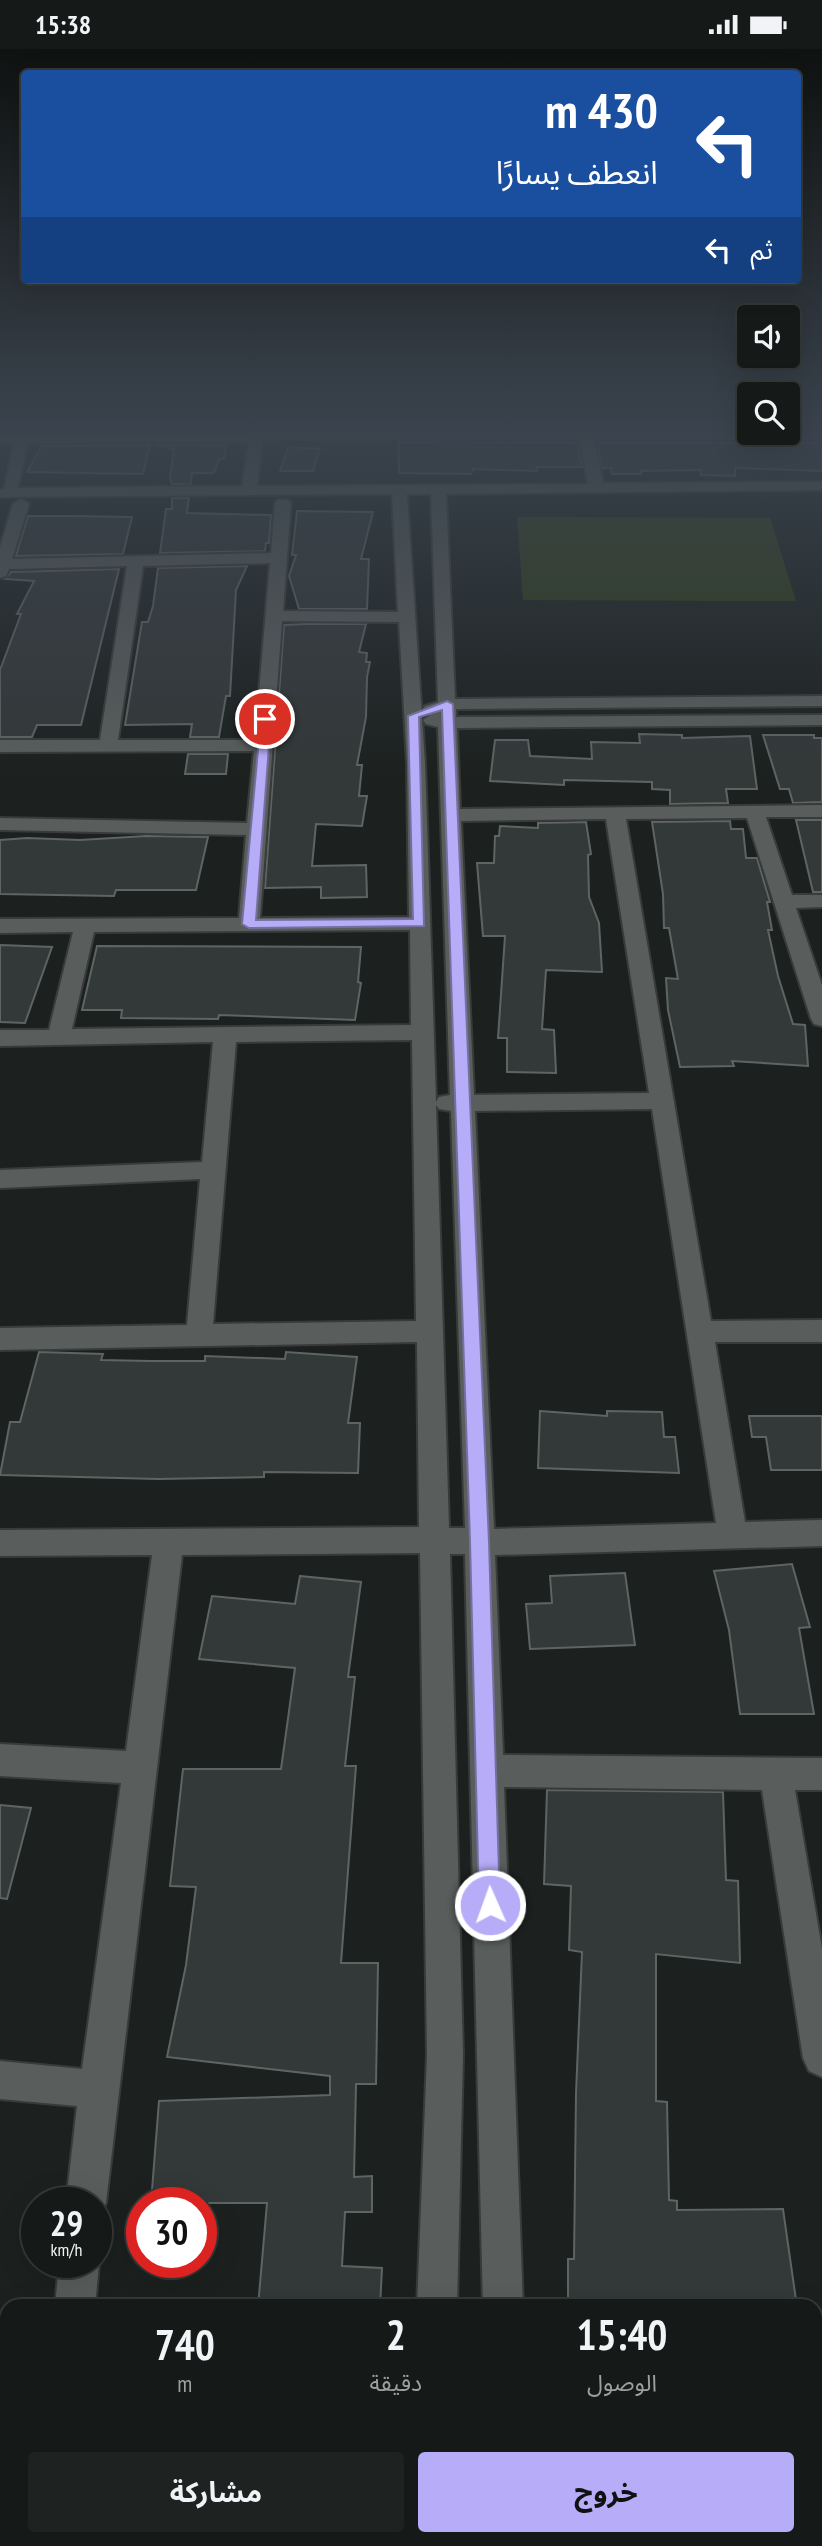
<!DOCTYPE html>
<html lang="ar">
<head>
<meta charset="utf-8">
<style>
  :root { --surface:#151917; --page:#1e2220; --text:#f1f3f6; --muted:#9da0a1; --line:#343836; --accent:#b6acf8 }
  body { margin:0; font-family:"PT Sans Narrow","Noto Sans Arabic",sans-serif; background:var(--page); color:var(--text); direction:rtl; height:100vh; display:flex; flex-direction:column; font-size:26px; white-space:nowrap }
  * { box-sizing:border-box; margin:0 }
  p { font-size:23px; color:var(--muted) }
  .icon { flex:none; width:38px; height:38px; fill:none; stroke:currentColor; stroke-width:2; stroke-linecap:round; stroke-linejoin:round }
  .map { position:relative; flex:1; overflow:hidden; direction:ltr }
  .sheet { position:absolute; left:0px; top:2250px; width:822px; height:247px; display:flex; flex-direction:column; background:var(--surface); border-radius:21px 21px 0 0; box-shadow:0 7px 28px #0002,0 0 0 2px var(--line); direction:rtl }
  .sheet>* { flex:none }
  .banner { position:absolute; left:21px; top:21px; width:780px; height:214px; border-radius:7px; box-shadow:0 7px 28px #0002,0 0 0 2px var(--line); direction:rtl; background:#1a4fa0; color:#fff; overflow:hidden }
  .buttons { position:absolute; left:737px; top:256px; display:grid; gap:14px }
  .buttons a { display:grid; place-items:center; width:63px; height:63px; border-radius:7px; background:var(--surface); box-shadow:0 7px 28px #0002,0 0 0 2px var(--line); font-size:35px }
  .speed { position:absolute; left:21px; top:2138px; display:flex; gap:14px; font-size:35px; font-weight:700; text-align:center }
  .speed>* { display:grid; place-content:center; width:91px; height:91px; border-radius:50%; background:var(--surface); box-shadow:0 7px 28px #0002,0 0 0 2px var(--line); line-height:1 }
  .speed small { font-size:18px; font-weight:400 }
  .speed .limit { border:10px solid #d22; background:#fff; color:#111 }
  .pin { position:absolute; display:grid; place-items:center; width:60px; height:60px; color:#fff; margin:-30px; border:4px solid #fff; border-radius:50%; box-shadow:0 2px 7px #0007 }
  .me { position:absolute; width:77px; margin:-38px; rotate:358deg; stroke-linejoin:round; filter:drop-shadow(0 0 5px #0008) }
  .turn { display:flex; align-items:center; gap:24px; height:147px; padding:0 28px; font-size:32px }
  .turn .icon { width:91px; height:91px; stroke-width:2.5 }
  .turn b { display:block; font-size:49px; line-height:60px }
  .then { display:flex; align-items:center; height:66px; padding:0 28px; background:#0003; gap:14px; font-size:26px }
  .eta { display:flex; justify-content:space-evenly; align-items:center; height:119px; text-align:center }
  .eta b { font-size:42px; font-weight:700; line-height:49px }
  .cta { display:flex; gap:14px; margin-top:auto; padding:14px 28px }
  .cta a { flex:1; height:80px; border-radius:7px; background:var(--accent); color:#111; font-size:28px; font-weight:700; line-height:80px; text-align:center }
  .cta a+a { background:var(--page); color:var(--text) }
  .status { display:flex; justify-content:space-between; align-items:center; height:49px; padding:0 35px; background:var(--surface); direction:ltr }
  .status svg { height:19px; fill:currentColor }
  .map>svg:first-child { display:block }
</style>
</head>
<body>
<div class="status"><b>15:38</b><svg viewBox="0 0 49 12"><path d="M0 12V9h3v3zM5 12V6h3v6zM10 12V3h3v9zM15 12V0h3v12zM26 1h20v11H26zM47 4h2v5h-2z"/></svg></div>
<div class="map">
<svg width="822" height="2497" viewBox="0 0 822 2497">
  <rect width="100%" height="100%" fill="#1c211f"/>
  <path fill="#303d19" d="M517,468L770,469L796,552L523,551Z"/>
  <g fill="#333838" stroke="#5e6464" stroke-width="2">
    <path d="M154,377H228L227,382L152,383Z"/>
    <path d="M398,393L578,394L582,418H537V422L473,420L471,425L399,424Z"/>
    <path d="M597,394H822V422L735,419V427L701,426V421L640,422L641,425H612L611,419H602Z"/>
    <path d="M150,396L143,425L27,423L42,397Z"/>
    <path d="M156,396H226L224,410H219L214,424H192L191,435H172L170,428L174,400Z"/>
    <path d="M288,398L320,400L313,422H280Z"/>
    <path d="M172,449H189L187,464L271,466L269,494H266L265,502L160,504L166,460H172Z"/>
    <path d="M297,462L373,463L361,510H369L367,560H299L289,527L296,506H292Z"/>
    <path d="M28,467H75L132,468L123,505L16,507Z"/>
    <path d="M247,517L236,541L230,647H226L219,688H190L192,675L125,676L142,573H148L153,557L158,519Z"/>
    <path d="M119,520L81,676H37L32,688H0V621L21,565H17L34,532L5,530L11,523Z"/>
    <path d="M304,575H366L359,603L367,604L366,613H370L367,628L366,668L357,716H362L359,747H367L362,777L316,775L312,817L366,816L367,848L321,849V838L265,839L284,576Z"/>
    <path d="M639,685L682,686V689L750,687L757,740H726L728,754L670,755V741L652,740V733L564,731V736L490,732L495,691H528L530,707L592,710L591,693L640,694Z"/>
    <path d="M763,686H814V689H822V753L793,754L789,740H780Z"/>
    <path d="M188,705H228L226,725H185Z"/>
    <path d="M796,771H822V843H813Z"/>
    <path d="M730,772L731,780H743L746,809H757L770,853H767L772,881H768L778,927L793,975L805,976L808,1017L732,1012L734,1017L680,1018L668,961L666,929L678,930L669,879H664L663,845L652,773Z"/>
    <path d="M586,773L591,805L588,806L589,848L599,874L602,923L546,921L542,980L554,981L556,1024L507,1023V989H498L505,887H483L477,814H494L495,787H499L500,777L538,779V774Z"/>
    <path d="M146,787L208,788L196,841H116L114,847L0,845V791L27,789L80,791Z"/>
    <path d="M0,896L52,898L25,974L0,973Z"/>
    <path d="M97,897L361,898L358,933L361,934L355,971L219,966L218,970L121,969L122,961H82Z"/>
    <path d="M39,1303L103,1305L101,1311L150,1312H205V1307L285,1310L286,1303L357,1308L348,1374H360L358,1424L264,1423V1428L158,1430L0,1426L10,1373H20Z"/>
    <path d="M540,1362L607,1367V1362L662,1363L664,1388H675L679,1424L538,1419Z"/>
    <path d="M749,1367H822V1421H771L766,1388H752Z"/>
    <path d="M792,1515L810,1578L799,1579L814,1665H740L729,1581L714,1522Z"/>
    <path d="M625,1524L635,1596L530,1600L526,1555L552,1554L550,1527Z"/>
    <path d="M300,1527L361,1533L348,1628H355L345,1717H356L341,1914H378L376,2035H356L354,2128L372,2127V2163H345L342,2217L382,2219L380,2258H258L267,2154H151L159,2052L330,2046V2027L167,2008L186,1916L196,1838L170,1837L183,1720H281L295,1619L199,1610L212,1547L295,1555Z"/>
    <path d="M547,1741L723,1743L726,1831L738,1832L740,1914L656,1905V2052L667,2053L669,2151L677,2152V2161L783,2160L797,2258H568V2210H574L576,2044L582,1903L569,1901L571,1837L544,1835Z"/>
    <path d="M0,1756L31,1759L7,1850L0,1849Z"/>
  </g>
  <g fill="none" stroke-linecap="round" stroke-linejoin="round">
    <defs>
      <g id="minor">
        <path d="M251,377H265L264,382L822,383V391H594L603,434L822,433V441L446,445L455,650L822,647V657L456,660V668L822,666V676L457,679L460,760L822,756V768H766L792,846H822V858L796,859L822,936V977L814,975L811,970L747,769L626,770L711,1272L822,1271V1293H715L745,1473L822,1471V1497L495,1506L503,1706L822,1709V1741H795L822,1900V2028L809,2022L803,2009L762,1741L504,1738L523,2258H483L465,1505H450L463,2006L457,2258H417L427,2006L420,1504L182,1506L106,2154L100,2168L96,2169V2154H66L77,2057L0,2050V2012L82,2020L121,1734L0,1727V1695L126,1702L152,1506L0,1507V1481L419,1478L417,1293L0,1301V1279L187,1276L200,1130L0,1139V1121L202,1113L213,993L0,997V981H49L73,883L0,884V870L239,869L246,786L0,781V769L247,774L254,702L0,703V691H100L127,517L9,520L6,527L0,529V498L13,455L21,450L29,455L12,510L271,504L275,454L278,451H288L291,454L283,562L398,563L392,445L0,448V440H4L14,394H0V386L250,385ZM263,390L580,391L588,435L257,437ZM249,393L242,437L18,439L28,394ZM407,445H431L438,653L425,657L422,661L430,666L423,671L426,675L438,678L450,1046L439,1048L436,1053L425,714ZM270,514L255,691H118L143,517ZM282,572L399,573L407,714L409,868L260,869ZM606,770L649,1044L474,1046L461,772ZM410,881L411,976L72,980L94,883ZM412,991L416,1272L213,1275L236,993ZM436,1056L439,1060L451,1062L465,1479H449ZM652,1060L716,1474L494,1480L475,1062Z"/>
        <path d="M96,2207L99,2214L95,2258H55L59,2214H96Z"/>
        <path d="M816,2328L822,2329V2371L816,2370Z"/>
        <path d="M29,2490H73L72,2497H28Z"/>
        <rect x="408" y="2490" width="44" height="7"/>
        <path d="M481,2490H525L524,2497H480Z"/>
      </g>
    </defs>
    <use href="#minor" stroke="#383b3a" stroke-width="4"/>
    <use href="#minor" fill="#595e5c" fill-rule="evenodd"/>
  </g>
  <linearGradient id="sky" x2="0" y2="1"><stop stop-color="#0f1211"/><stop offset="0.52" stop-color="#3a434d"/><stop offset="1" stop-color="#3a434d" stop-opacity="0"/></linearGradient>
  <rect width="822" height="727" fill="url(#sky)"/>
  <path fill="#b6acf8" stroke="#7670a1" stroke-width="2" d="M447,652L453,655L489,1493L500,1856L497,1863L490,1866L482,1863L479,1856L470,1493L442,661L419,668L424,877L249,879L242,875L261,668L271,670L256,871L413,870L408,667Z"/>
</svg>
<div class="buttons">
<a><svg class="icon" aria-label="sound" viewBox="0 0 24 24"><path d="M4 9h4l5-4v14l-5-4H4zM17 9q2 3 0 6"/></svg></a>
<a><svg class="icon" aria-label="search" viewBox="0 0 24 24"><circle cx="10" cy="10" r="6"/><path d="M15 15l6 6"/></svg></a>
</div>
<div class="speed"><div>29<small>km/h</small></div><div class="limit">30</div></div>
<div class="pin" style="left:265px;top:670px;background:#d93025"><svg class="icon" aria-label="arrive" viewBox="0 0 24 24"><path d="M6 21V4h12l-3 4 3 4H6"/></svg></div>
<svg class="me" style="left:490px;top:1856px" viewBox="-20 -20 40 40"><circle r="17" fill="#b6acf8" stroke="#fff" stroke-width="3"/><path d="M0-11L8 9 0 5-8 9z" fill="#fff"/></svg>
<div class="banner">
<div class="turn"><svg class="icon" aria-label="left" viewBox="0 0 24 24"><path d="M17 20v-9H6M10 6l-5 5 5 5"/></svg><div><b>430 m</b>انعطف يسارًا</div></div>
<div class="then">ثم<svg class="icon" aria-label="left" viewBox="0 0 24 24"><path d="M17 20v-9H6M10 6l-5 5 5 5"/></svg></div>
</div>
<section class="sheet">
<div class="eta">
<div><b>15:40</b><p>الوصول</p></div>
<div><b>2</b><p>دقيقة</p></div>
<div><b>740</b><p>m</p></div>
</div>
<div class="cta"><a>خروج</a><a>مشاركة</a></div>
</section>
</div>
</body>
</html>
